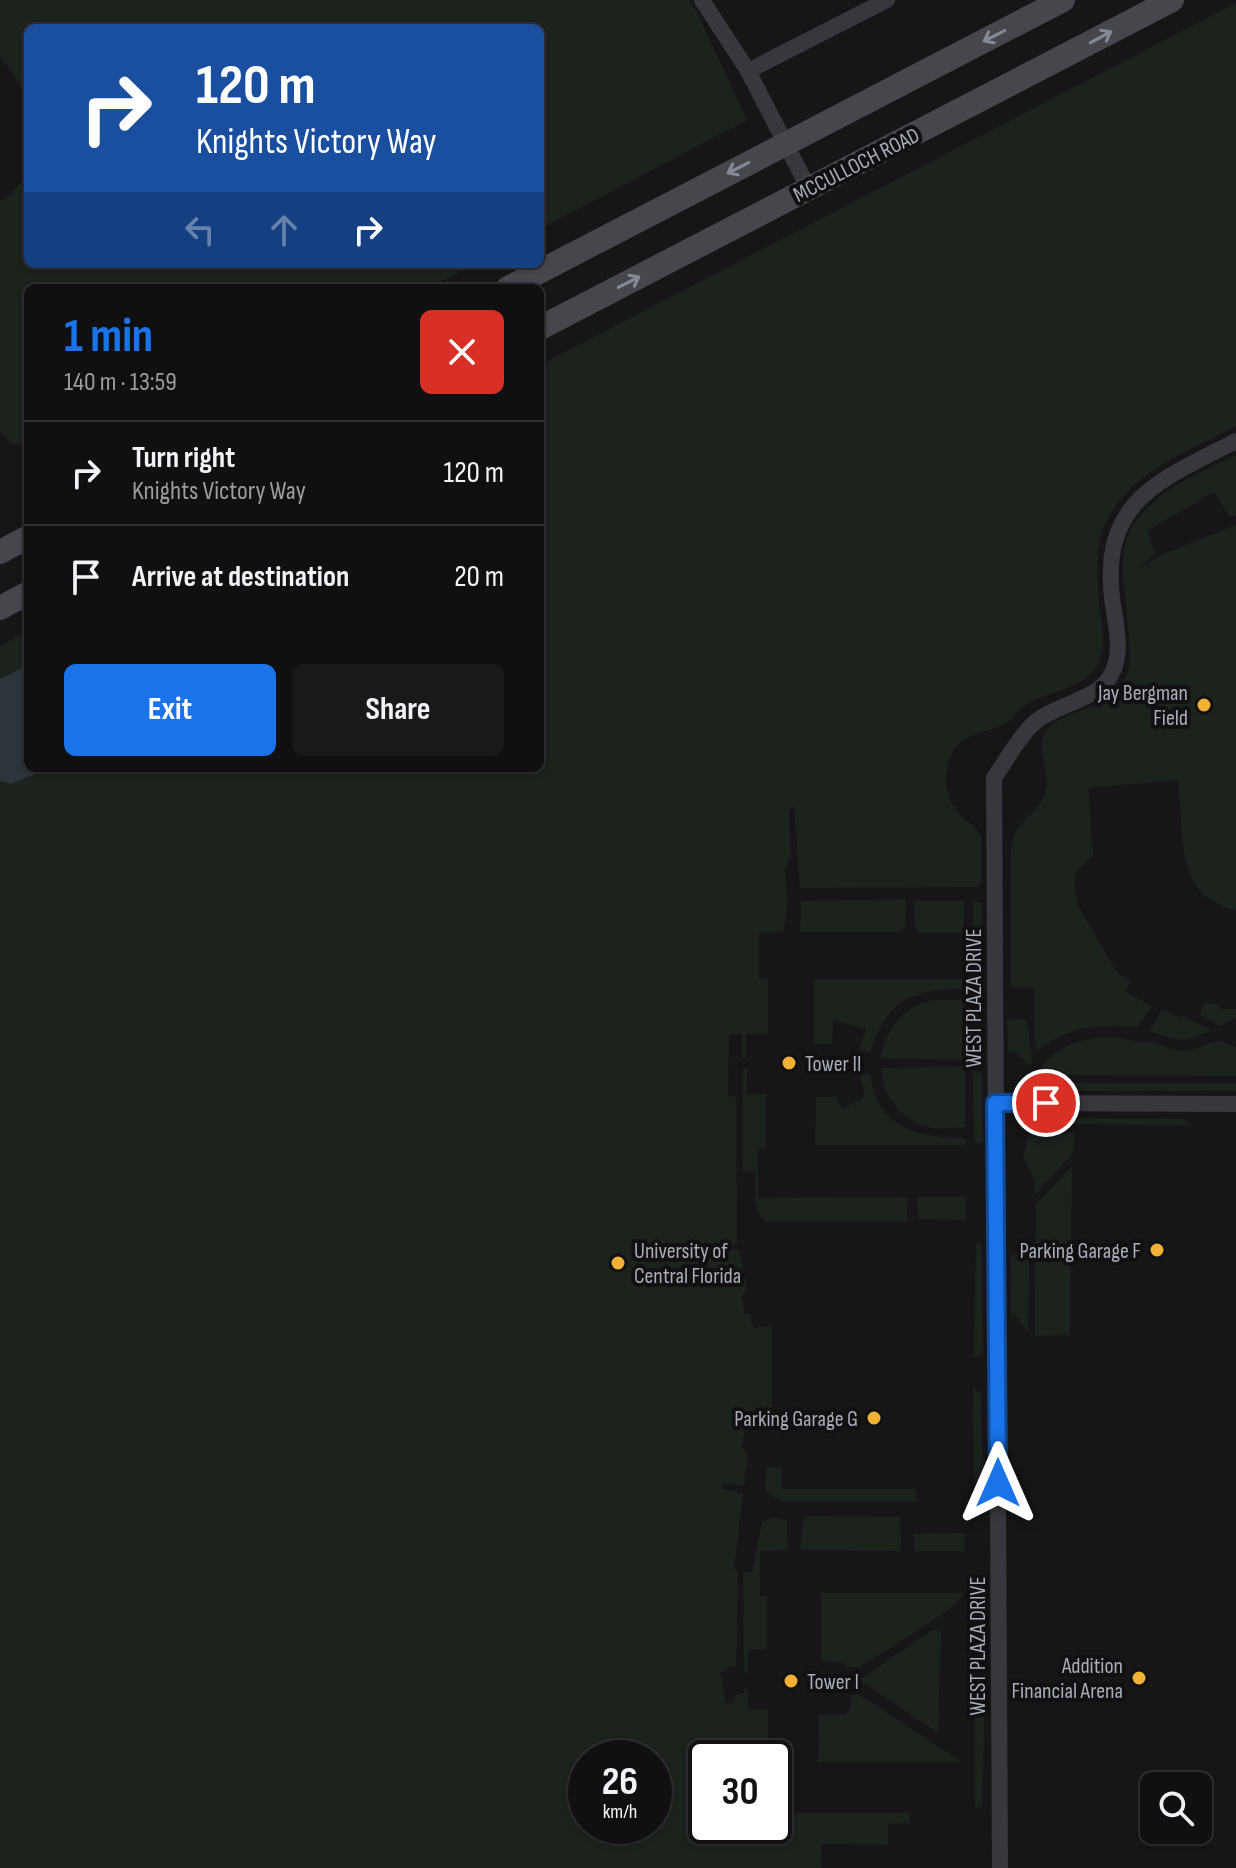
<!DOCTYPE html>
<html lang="en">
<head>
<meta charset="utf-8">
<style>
  :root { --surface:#101012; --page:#19191b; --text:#f1f3f6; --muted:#9c9d9f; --line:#303032; --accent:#1a73e8 }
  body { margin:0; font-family:"Sofia Sans Condensed",sans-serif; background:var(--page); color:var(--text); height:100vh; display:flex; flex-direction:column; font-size:30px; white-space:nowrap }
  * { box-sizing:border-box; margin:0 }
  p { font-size:26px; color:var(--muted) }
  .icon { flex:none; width:44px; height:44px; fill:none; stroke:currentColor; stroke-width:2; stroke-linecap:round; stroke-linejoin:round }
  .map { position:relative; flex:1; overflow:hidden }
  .drawer { position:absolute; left:24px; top:284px; width:520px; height:488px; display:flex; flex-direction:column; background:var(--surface); border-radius:12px; box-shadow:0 2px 6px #0004,0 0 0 2px var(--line) }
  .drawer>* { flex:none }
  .hud { position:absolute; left:24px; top:24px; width:520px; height:244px; border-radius:12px; box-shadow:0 2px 6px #0004,0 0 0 2px var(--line); background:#1a4fa0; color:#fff; overflow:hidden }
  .buttons { position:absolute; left:1140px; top:1772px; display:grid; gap:16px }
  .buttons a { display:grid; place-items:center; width:72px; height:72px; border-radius:12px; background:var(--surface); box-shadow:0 2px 6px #0004,0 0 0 2px var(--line); font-size:40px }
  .speed { position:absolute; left:568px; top:1740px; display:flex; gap:16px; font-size:40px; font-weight:700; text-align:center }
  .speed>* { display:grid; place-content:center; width:104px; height:104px; border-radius:50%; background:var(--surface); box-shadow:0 2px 6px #0004,0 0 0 2px var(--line); line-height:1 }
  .speed small { font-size:20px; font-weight:400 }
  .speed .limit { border:4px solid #111; border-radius:12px; background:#fff; color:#111 }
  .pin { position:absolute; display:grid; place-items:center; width:68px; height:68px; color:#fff; margin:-34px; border:4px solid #fff; border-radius:50%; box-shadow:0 2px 8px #0007 }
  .me { position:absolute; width:88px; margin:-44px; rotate:0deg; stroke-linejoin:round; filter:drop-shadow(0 0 6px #0008) }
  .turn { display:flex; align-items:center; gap:28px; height:168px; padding:0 40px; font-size:36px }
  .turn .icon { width:104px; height:104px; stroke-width:2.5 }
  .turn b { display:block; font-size:56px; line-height:68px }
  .lanes { display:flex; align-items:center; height:76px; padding:0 40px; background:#0003; justify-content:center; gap:40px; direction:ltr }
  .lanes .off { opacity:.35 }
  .round { display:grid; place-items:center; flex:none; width:84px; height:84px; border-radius:12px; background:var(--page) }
  .summary { display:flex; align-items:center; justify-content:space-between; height:136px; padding:0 40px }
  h1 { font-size:48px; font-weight:700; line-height:60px; color:var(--accent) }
  .primary-button { display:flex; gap:16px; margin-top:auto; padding:16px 40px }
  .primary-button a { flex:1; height:92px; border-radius:12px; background:var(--accent); color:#fff; font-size:32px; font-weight:700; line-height:92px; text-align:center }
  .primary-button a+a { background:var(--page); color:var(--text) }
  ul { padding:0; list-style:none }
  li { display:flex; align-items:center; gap:24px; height:104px; padding:0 40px; border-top:2px solid var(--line) }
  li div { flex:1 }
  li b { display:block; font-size:30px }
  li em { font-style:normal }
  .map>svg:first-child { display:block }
</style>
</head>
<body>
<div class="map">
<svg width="1236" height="1868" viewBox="0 0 1236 1868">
  <rect width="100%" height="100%" fill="#161618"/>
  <g fill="#1c231d" fill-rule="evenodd">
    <path d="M0,0H689L697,12L747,120L540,229V28H28V101L11,70L0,58Z"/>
    <path d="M1236,3V426C1182,455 1107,480 1098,550C1097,566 1098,583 1099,599C1100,619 1108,645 1098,664C1085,688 1047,692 1025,705C1016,711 1013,721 1003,725C978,735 955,734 948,765C945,777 945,788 950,800C957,816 972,822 981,836V884L977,887L800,888L794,806L789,811L791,857L785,867L787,911L783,932L759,933V978H768V1034H746V1058H742V1034H729L728,1096L736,1097L737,1244H728V1249L739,1250L747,1289L742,1296L745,1314H750L753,1328L772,1326V1417L753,1416L751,1430L745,1429L742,1447L748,1455L744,1486L723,1483L722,1489L743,1493L734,1569L738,1571L736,1667L733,1665L720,1673L726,1704L734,1702L736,1695L744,1693V1688L748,1690V1709L768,1710V1758H706V1826H774V1813H910V1823L888,1824V1845L821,1844L822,1868H0V781L11,784L50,768H540V365ZM586,1758H654V1826H586Z"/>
    <path d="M28,173V264H475L429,288H28V444H11L0,431V201L11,194Z"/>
    <path d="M1236,455V515L1230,517L1214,492L1147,531L1155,554L1136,570L1161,555L1236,525V910C1227,910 1221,905 1213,901C1176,881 1183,817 1178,780L1088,788L1093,855L1074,874L1077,904L1118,974L1131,981L1125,991L1152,1007L1137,1027C1100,1024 1067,1027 1037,1051L1034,1038V988L1011,987V851C1012,819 1038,819 1046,790C1052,769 1030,745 1050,727C1074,706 1116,708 1128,672C1132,657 1127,621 1126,605C1124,588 1122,572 1123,556C1129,500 1192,477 1236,455Z"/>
    <path d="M28,631V665L0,679V646Z"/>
    <path d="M906,899L905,929H900V932H800L801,901Z"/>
    <path d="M973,900L982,903V988H974Z"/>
    <path d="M914,901H964V933H917V927L914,926Z"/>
    <path d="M814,979H965V989C912,989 888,999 870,1052L859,1050L866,1029L833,1020L832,1044H814Z"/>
    <path d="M973,999H981V1053L973,1055Z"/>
    <path d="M936,1000H966V1060L880,1058C887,1027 904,1005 936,1000Z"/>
    <path d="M1206,1002L1220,1005L1221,1009H1236V1018L1220,1026L1199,1014Z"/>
    <path d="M1162,1009L1179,1018L1182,1015L1211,1030C1185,1044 1178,1041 1152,1032L1150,1030Z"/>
    <path d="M1007,1019L1027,1020L1032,1061L1030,1065L1027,1064L1019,1053L1008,1052Z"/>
    <path d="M1104,1037C1117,1037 1129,1040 1141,1042C1145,1042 1149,1041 1153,1042C1163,1045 1173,1051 1183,1051C1207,1051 1211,1031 1236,1048V1076L1060,1075L1041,1072L1042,1065C1063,1044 1076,1041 1104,1037Z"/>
    <path d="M965,1066V1127C954,1128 943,1129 932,1128C906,1124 879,1096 882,1068Z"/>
    <path d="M743,1069H748L746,1094H766V1148L758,1149V1198L906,1197L908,1222H766C751,1211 756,1189 755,1172L743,1171Z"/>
    <path d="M972,1070L982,1073L983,1143H975Z"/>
    <path d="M870,1074C877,1128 918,1138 965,1138L966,1145H815L816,1097H836L842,1109L863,1098L864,1091L860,1075Z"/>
    <path d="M1031,1083H1236V1091H1047L1030,1089Z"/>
    <path d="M1045,1118L1183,1119L1193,1126L1076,1124L1036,1126L1028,1129L1029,1121Z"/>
    <path d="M1074,1132L1073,1153L1035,1195L1034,1178L1023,1157L1028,1138L1037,1133Z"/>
    <path d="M1072,1167L1070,1335L1035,1336L1036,1204Z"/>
    <path d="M917,1197H966V1220L919,1219Z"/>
    <path d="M976,1242L982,1245L983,1349L981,1354L974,1358Z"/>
    <path d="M1029,1254L1028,1333L1015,1315H1011L1010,1255Z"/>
    <path d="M973,1387L981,1394L984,1497L975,1502Z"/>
    <path d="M767,1467H782V1489H916L917,1502H783L767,1493L765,1486Z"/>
    <path d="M809,1516L900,1517L901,1551L800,1550L803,1519Z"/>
    <path d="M773,1518L787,1520L788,1550L760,1551V1596H767V1649L748,1650V1673L744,1672L743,1572H752L762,1523Z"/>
    <path d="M964,1533L965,1551H914V1534Z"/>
    <path d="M821,1593H964C955,1611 880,1654 859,1667L845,1666L844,1663L821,1661Z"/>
    <path d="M934,1629L941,1632L938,1733L859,1680Z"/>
    <path d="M975,1686L985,1691L982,1807H975Z"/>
    <path d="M851,1695H860L962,1762H818L819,1714H846L849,1711Z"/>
  </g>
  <path fill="#2c353c" d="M28,665V768H50L11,784L0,781V679Z"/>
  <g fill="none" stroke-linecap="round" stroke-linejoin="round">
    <g stroke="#37383d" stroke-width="16">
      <path d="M702,0L748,71L809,189"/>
      <path d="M748,71L887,0"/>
      <path d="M995,1103L1236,1104"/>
      <path d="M1000,1868L994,778C1006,761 1018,738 1033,724C1055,703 1101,701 1113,671C1123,649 1115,621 1112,598C1101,499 1161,480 1236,441"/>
    </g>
    <g stroke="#45474d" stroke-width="24">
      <path d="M508,288L1063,0"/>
      <path d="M540,328L1172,0"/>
      <path d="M0,552L28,537"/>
      <path d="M0,608L28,593"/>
    </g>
  </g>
  <defs><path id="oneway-shaft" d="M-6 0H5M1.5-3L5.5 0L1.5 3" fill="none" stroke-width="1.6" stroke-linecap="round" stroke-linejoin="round" transform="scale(2)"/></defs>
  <g stroke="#858993">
    <use href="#oneway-shaft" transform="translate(994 36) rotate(153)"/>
    <use href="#oneway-shaft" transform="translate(1101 37) rotate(-28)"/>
    <use href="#oneway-shaft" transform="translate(738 168) rotate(153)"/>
    <use href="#oneway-shaft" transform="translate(629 282) rotate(-27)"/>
  </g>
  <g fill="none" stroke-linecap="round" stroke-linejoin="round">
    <defs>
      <path id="route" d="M998,1483L995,1103H1046"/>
    </defs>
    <use href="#route" stroke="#114b97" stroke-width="20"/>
    <use href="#route" stroke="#1a73e8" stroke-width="14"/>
  </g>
  <g fill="#f2b134" stroke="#111113" stroke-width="3">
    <circle cx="1204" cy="705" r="8"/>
    <circle cx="789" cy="1063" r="8"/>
    <circle cx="1157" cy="1250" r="8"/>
    <circle cx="618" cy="1263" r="8"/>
    <circle cx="874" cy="1418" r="8"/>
    <circle cx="1139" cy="1678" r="8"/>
    <circle cx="791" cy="1681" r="8"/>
  </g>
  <g text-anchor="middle" stroke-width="8" stroke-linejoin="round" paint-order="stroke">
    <g font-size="22" fill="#a8adb8" stroke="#111113">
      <text transform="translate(856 164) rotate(-27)" y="8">MCCULLOCH ROAD</text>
      <text transform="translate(973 998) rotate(-90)" y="8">WEST PLAZA DRIVE</text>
      <text transform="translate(977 1646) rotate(-90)" y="8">WEST PLAZA DRIVE</text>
    </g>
    <g font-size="22" fill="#a8adb8" stroke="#111113" text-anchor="end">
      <text x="1188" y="700">Jay Bergman<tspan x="1188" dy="25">Field</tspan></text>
      <text x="805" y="1071" text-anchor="start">Tower II</text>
      <text x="634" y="1258" text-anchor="start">University of<tspan x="634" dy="25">Central Florida</tspan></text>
      <text x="1141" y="1258">Parking Garage F</text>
      <text x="858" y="1426">Parking Garage G</text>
      <text x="1123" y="1673">Addition<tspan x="1123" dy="25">Financial Arena</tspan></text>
      <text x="807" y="1689" text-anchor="start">Tower I</text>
    </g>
  </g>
</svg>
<div class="buttons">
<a><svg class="icon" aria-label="search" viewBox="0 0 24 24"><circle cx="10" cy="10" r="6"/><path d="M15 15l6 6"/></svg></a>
</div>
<div class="speed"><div>26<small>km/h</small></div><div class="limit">30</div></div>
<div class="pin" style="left:1046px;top:1103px;background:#d93025"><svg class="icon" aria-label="arrive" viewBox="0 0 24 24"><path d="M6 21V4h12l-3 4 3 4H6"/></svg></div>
<svg class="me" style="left:998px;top:1483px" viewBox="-20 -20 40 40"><path d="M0-17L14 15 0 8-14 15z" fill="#1a73e8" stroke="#fff" stroke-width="4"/></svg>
<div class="hud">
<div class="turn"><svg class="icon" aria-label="right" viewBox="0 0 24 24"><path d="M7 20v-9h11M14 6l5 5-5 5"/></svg><div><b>120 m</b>Knights Victory Way</div></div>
<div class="lanes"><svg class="icon off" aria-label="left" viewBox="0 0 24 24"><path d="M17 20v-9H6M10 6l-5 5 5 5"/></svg><svg class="icon off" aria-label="ahead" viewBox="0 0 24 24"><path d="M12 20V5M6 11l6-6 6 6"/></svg><svg class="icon" aria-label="right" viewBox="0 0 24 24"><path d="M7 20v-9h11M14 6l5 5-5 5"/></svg></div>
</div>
<section class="drawer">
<div class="summary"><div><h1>1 min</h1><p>140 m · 13:59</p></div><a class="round" style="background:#d93025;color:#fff"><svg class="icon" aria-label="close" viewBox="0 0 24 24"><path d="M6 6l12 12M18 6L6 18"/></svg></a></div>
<ul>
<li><svg class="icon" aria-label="right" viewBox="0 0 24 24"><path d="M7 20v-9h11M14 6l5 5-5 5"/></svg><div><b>Turn right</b><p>Knights Victory Way</p></div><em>120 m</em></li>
<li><svg class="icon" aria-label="arrive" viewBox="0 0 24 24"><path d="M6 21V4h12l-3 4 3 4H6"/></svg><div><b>Arrive at destination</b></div><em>20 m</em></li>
</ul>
<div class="primary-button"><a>Exit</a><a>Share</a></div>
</section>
</div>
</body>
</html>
